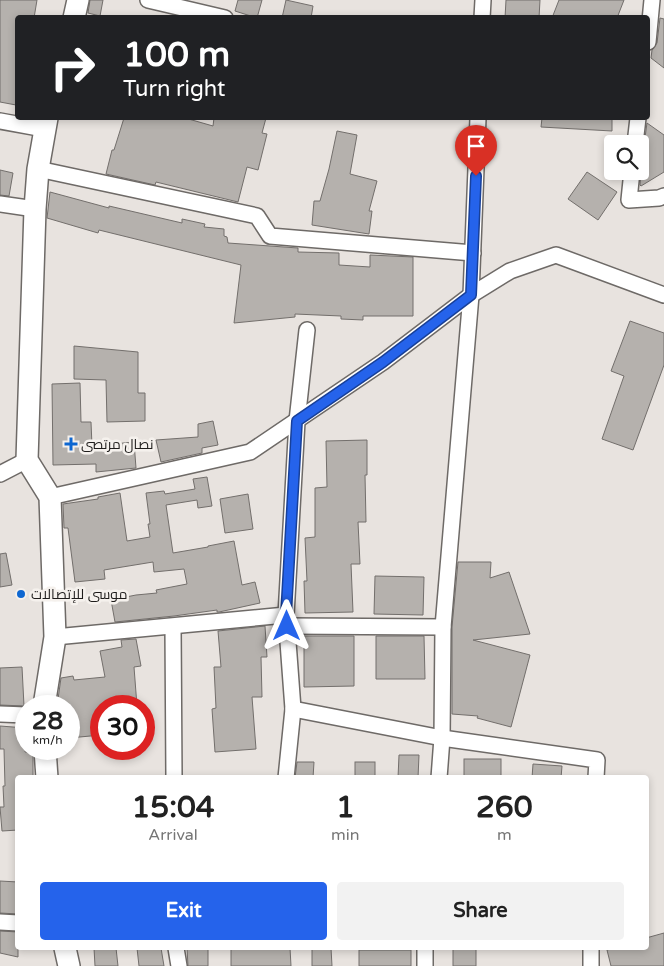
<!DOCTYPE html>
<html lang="en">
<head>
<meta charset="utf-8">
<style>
  :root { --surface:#fff; --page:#f2f2f2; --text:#222; --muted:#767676; --accent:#2563eb }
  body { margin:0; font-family:"Varela Round",Cairo,sans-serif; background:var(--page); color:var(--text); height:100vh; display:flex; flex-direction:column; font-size:19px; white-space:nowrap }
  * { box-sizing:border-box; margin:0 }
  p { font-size:16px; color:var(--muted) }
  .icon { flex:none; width:28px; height:28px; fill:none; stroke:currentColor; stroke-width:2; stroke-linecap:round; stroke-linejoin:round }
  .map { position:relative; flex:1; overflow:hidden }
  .panel { position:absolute; left:15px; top:775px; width:634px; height:175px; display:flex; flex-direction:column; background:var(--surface); border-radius:5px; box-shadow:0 2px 8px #0003 }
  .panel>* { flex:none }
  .top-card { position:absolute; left:15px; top:15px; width:635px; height:105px; border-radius:5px; box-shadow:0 2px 8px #0003; background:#202124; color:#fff; overflow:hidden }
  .controls { position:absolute; left:604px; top:135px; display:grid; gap:10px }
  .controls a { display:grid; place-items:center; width:45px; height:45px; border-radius:5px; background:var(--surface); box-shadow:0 2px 8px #0003; font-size:25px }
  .speed { position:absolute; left:15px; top:695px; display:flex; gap:10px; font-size:25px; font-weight:700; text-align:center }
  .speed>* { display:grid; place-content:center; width:65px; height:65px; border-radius:50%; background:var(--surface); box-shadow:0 2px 8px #0003; line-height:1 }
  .speed small { font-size:12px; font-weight:400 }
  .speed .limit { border:8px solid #d22; background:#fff; color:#111 }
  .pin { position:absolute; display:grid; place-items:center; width:42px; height:42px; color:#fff; margin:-51px -21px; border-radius:50% 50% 50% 0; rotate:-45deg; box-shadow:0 0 5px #0007 }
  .pin .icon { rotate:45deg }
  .me { position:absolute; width:55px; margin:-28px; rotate:0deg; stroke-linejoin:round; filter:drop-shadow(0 0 4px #0008) }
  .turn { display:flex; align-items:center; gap:18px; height:105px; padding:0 25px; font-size:22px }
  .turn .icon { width:65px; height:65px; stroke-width:2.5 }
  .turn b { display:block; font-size:35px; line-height:42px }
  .eta { display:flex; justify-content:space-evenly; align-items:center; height:85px; text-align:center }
  .eta b { font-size:30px; font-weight:700; line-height:35px }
  .primary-button { display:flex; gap:10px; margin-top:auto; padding:10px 25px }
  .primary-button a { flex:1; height:58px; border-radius:5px; background:var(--accent); color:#fff; font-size:20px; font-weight:700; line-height:58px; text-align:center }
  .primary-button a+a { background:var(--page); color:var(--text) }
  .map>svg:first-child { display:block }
</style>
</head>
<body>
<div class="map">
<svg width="664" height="966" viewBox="0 0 664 966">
  <rect width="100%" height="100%" fill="#e8e3df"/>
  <g fill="#b5b1ad" stroke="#736f6c">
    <path d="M0,0H37L34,18H18V93L16,105L0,102Z"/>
    <path d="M90,0H103L100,16L88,13Z"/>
    <path d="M238,0H262L257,18L235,11Z"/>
    <path d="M286,0L313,6L311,18H282Z"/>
    <path d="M506,0H540L539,18H505Z"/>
    <path d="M559,0H624L617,18H552Z"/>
    <path d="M660,18L664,19V68L651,58L652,50L657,43Z"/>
    <path d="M124,118H185L213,126L214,118H266L262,133L267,134L258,170L247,167L238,202L156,182L155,185L106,174L112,150H114Z"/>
    <path d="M542,118H612V131L541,127Z"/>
    <path d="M647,123L664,135V172L641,186L640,185L641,172L640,155L644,145Z"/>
    <path d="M337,131L357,135L350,174L377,181L369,211H372L369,234L312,225L314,201H320L329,169Z"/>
    <path d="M0,170L13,173L9,196L0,195Z"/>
    <path d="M587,172L617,192L598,220L568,199Z"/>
    <path d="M50,192L109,208V206L182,223V219L205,224L204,227L224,229V236L227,237L228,243L298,248V252L339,253V265L370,267V255L413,257V316H363V320L341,319V316L295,314V317L234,323L241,265L99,230L98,233L47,218Z"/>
    <path d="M630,321L664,333V365L633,450L602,439L624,376L611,371Z"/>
    <path d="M74,346L138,352V393H145V421L107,422L106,380L74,379Z"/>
    <path d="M80,383L81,422H91L92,446L134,442L136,468L96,472V464L53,465L52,384Z"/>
    <path d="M213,421L218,445L202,448V453L161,462L156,440L198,437V424Z"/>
    <path d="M367,440V475H365L366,522H358L360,564H351L353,612L305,613L304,581H307L305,538L315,537V488L327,487L326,441Z"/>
    <path d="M207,477L212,506L198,508L197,500L166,505L173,553L208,547V546L234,541L242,585L255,582L260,603L219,612H217V610L174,616L115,622L111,600L136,595L157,593L156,590L187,584L184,569L154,572L153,562L104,570L105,579L75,582L68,528H64L63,504L98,499V497L120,493L127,541L150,537L148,524H150L146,493L164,491L165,494L195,489L193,479Z"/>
    <path d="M248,494L253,529L225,533L220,499Z"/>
    <path d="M6,553L12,585L0,587V554Z"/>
    <path d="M458,562H491L490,578L509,572L530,634L473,640L530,655L511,727L477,718L478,716L452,714V627Z"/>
    <path d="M375,576L424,577L423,615L374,614Z"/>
    <path d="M265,626L267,657H261L262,697H252L256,749L215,752L212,709L216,708L214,667H221L218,631Z"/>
    <path d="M304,636H354V686L304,687Z"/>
    <path d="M376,636H424L425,679H376Z"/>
    <path d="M136,639L141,666L134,667L137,706H101V735L69,738V705L57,706L61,678L73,676L74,680L105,677L100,651L122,647L121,640Z"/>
    <path d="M22,667L24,706L0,705V668Z"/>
    <path d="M0,726L26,728L25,752H33V778H18V830L2,831L0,807H4L3,786H5L4,749H0Z"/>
    <path d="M399,755H419L418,778H398Z"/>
    <rect x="464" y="759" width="37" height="19"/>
    <path d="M297,762H314L313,778H295Z"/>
    <rect x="355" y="762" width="20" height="16"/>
    <path d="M533,764L562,766L561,778H532Z"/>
    <path d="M0,881L18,882V914L0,913Z"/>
    <path d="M0,931L18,932V957L0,953Z"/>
    <path d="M664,933V966H611L607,950L615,948H646V938Z"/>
    <path d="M94,948H116L118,966H95Z"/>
    <path d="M137,948H161L164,966H139Z"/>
    <path d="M187,948H208V966H188Z"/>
    <path d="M231,948H290L291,966H231Z"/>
    <path d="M312,948H331L332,966H312Z"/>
    <rect x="453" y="948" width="23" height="18"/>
    <rect x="359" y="950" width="52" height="16"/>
  </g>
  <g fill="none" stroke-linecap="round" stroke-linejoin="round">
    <defs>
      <g id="street">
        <path d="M148,0L225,18"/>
        <path d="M482,18L483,0"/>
        <path d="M648,42L652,0"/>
        <path d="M0,121L44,129"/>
        <path d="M635,144L638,118"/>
        <path d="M38,169L257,216L270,236L473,253"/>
        <path d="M632,171L629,200L659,198L664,196"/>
        <path d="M0,204L35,209"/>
        <path d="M0,474L27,460"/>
        <path d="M50,497L250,452L383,362L471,295L510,271L556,255L664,295"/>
        <path d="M287,626L443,627"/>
        <path d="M173,627L174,778"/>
        <path d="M55,637L286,615"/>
        <path d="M293,709L442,738L597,760L596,778"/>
        <path d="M0,714L26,715"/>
        <path d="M286,778L293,709L286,615L297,421L307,330"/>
        <path d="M439,778L442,738L443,627L471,295L478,118"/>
        <path d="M0,922L18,923"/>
        <path d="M176,948L179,966"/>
        <path d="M425,966V948"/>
        <path d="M591,966V948"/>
      </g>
      <g id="secondary">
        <path d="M74,18L78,0"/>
        <path d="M44,706L55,637L50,497L27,460L35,209L38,169L47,118"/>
        <path d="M45,749L47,778"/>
        <path d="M65,948L69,966"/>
      </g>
    </defs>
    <use href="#street" stroke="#6e6a67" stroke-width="18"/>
    <use href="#secondary" stroke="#6e6a67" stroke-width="24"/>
    <use href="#street" stroke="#fff" stroke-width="15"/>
    <use href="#secondary" stroke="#fff" stroke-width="21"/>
  </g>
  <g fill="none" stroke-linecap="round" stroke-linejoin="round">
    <defs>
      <path id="route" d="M287,626L286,615L297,421L383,362L471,295L476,176"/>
    </defs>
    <use href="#route" stroke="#184099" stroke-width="12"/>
    <use href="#route" stroke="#2563eb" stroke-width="9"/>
  </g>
  <g fill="#0e67d1" stroke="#f5f1ed" stroke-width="2">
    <path d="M68.5 436.5h5v5h5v5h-5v5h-5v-5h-5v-5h5z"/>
    <circle cx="21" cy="594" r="5"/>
  </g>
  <g text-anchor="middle" stroke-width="5" stroke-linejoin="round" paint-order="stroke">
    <g font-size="14" fill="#1e1c1b" stroke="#f5f1ed" text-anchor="start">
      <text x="81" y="449">نصال مرتصى</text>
      <text x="31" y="599">موسى للإتصالات</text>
    </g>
  </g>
</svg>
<div class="controls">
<a><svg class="icon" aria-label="search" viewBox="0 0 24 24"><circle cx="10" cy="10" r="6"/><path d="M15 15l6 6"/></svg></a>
</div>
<div class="speed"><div>28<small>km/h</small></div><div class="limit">30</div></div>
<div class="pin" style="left:476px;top:176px;background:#d93025"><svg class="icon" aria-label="arrive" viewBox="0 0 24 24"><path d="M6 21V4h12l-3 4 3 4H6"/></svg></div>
<svg class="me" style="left:287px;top:626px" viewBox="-20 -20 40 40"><path d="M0-17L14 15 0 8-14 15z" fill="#2563eb" stroke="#fff" stroke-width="4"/></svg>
<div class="top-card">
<div class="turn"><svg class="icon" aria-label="right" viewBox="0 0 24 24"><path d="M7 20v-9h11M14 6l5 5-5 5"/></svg><div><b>100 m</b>Turn right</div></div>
</div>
<section class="panel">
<div class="eta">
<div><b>15:04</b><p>Arrival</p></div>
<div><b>1</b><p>min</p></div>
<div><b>260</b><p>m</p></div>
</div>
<div class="primary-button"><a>Exit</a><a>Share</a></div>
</section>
</div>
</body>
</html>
